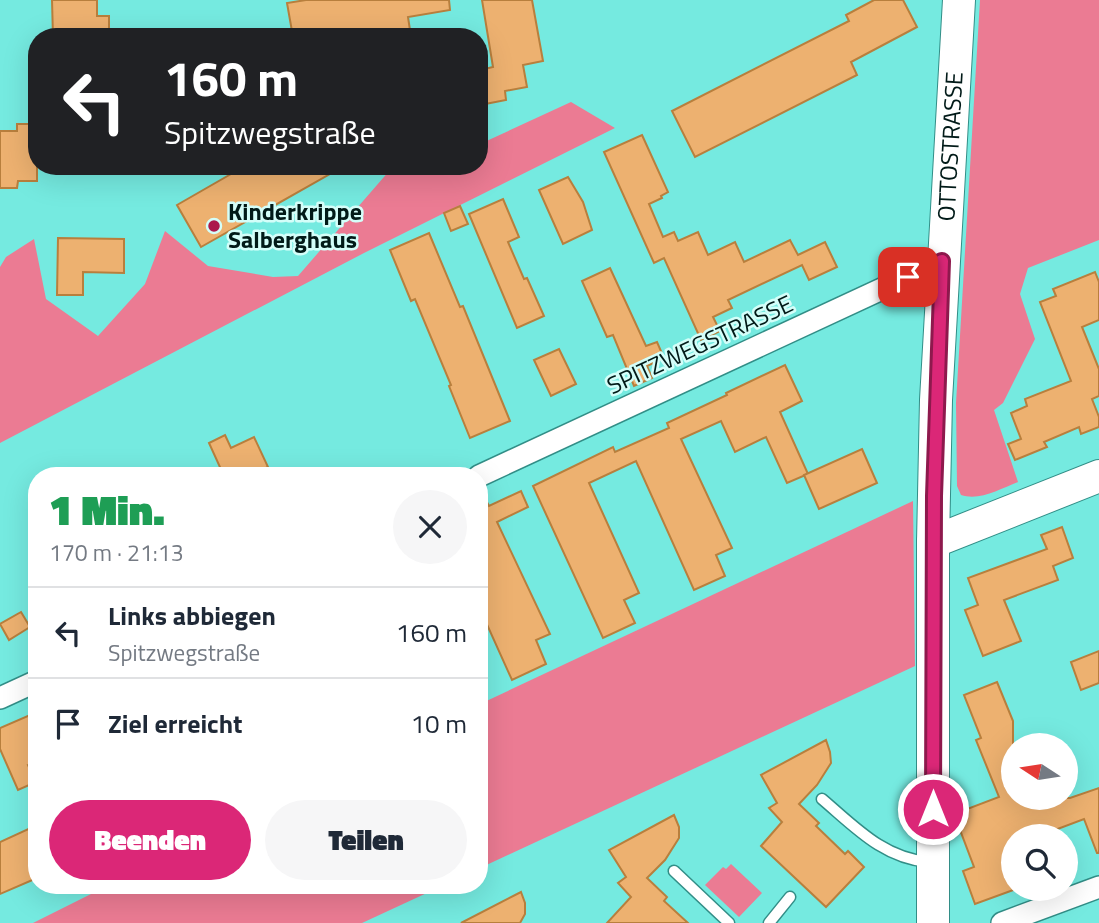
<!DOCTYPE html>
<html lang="de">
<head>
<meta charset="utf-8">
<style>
  :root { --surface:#fff; --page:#f6f6f7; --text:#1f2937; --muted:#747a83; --line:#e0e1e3; --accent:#db2777 }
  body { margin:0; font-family:"Titillium Web",sans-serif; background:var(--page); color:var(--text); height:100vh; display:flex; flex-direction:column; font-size:26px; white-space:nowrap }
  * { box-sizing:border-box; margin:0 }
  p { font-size:23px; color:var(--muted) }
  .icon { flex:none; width:38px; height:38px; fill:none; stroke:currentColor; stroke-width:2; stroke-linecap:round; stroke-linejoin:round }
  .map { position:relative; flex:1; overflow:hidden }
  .drawer { position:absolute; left:28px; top:467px; width:460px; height:427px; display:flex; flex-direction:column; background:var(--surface); border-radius:28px; box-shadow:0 7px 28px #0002 }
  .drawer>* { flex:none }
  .banner { position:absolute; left:28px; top:28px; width:460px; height:147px; border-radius:28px; box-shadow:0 7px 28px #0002; background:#202124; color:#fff; overflow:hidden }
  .needle { width:46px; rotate:282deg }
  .controls { position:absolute; left:1001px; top:733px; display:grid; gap:14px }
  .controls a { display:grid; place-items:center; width:77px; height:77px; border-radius:50%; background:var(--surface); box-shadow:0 7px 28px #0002; font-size:35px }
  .pin { position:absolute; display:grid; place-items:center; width:60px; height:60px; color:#fff; margin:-30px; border-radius:14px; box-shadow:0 4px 10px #0006 }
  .me { position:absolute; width:77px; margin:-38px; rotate:0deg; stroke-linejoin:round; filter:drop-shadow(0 0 5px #0008) }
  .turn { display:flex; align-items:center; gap:24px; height:147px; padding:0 21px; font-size:32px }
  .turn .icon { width:91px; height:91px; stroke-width:2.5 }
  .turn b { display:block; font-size:49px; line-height:60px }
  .round { display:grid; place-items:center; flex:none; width:74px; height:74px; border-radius:37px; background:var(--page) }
  .headline { display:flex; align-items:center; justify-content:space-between; height:119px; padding:0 21px }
  h1 { font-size:42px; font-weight:800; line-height:52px; color:#1e9e55 }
  .action { display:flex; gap:14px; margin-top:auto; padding:14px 21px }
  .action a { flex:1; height:80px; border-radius:42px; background:var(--accent); color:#fff; font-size:28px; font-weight:800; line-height:80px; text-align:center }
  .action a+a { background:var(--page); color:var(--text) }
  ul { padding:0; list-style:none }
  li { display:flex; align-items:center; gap:21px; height:91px; padding:0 21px; border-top:2px solid var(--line) }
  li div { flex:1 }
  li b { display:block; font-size:26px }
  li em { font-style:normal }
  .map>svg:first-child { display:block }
</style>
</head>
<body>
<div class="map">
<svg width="1099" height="923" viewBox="0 0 1099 923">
  <rect width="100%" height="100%" fill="#75eae0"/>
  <g fill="#eb7b93">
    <path d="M980,0H1099V240L1028,268L1020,294L1035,339L1003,403L994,410L1018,482C1000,489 980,501 961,495L957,486L956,403Z"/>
    <path d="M571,102L615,128L364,253L0,443V267L6,257L34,239L46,299L98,336L145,284L165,231L208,266L273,277L298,276L390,170L410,166H480V144Z"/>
    <path d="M913,501L915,666L480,868V704Z"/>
    <path d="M731,864L762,893L739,917L705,885L723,867L726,869Z"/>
    <path d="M107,886H442L362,923H33Z"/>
  </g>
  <g fill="#edb170" stroke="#b87f3d" stroke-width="2">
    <path d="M52,0H97V16H109V37H53Z"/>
    <path d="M306,0H449L450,10L408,17L410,30L372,37H293L287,3Z"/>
    <path d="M482,0H532L543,61L523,65L527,87L505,91L506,100L480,105V70L493,67Z"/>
    <path d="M874,0H903L917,27L851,62L857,75L695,157L672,111L849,21L846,15Z"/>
    <path d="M17,124H37V181H18L17,188H0V131H17Z"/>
    <path d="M642,135L668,192L661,196L662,198L649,204L663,237L674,232L678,241L698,232L708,255L735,242L744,262L790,240L798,255L825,242L837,267L809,280L802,265L728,300L732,308L713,317L720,331L701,340L664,258L654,263L604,152Z"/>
    <path d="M245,166H344L201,247L177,205Z"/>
    <path d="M568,177L583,202L592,230L563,244L539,190Z"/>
    <path d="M503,199L519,237L508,242L524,279L527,278L544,316L517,328L469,214Z"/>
    <path d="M460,206L468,224L451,231L444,213Z"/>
    <path d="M429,233L460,307L463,306L510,421L470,438L449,386L451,385L415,299L411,301L390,250Z"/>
    <path d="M58,238L124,239V273L83,272V295H57Z"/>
    <path d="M610,268L646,346L657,342L664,358L647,366L652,378L634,386L613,335L607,337L582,281Z"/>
    <path d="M1095,272L1099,282V320L1082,327L1099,369V396L1092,399L1099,417V427L1081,434L1079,427L1044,442L1047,447L1015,460L1008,444L1021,439L1011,413L1027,406L1025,399L1071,381L1040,302L1056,296L1053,289Z"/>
    <path d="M559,349L576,384L551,396L534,360Z"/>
    <path d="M785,365L802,401L780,412L808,474L787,483L766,437L735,452L721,421L681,439L732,548L716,555L725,576L694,590L636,461L589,483L639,593L624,600L635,623L603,638L533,486L613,447L615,452L669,428L667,423L727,395L726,393Z"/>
    <path d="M225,435L231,448L254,437L268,467L248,476H224L209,443Z"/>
    <path d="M862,449L877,483L819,509L804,475Z"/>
    <path d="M480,489L489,506L521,491L528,507L497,522L550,634L536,640L546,664L512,680L480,609Z"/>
    <path d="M1062,527L1073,558L1053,566L1058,580L1004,600L1021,641L983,656L965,610L978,605L968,578L1047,549L1041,535Z"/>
    <path d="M21,612L30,627L9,640L0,624Z"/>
    <path d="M1099,651V683L1081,690L1071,662Z"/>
    <path d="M997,682L1013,721V798H1070L1099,788V853H1097L1084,819L1039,836H1013V852L1005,855L1013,878V889H1016L975,904L963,871L974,867L954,814L999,797L976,740L981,738L964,695Z"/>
    <path d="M37,712V762L28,765L36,782L18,790L0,749V728Z"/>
    <path d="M826,740L830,752L831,763L817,785L799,804L819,823L816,826L845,854L848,851L864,867L826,907L761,846L782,822L769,808L777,803L761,775Z"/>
    <path d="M674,815L679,827V838L665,860L647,878L667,897L664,901L688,923H607L631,897L618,883L626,877L609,850Z"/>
    <path d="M37,825V878L0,894V842Z"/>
    <path d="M521,892L525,903V914L520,923H461Z"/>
  </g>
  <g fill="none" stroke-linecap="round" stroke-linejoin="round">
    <defs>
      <g id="lane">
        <path d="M822,799C855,827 883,858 928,862"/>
        <path d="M674,871L729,923"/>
        <path d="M769,923L790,897"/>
      </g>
      <g id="street">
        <path d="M479,476L942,261"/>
        <path d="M0,698L37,681"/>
        <path d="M1002,923L1099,887"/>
      </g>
      <g id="secondary">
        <path d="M933,542L1099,476"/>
        <path id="s1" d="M933,923V542L936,400L959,0"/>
      </g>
    </defs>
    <use href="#lane" stroke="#328e87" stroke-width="13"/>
    <use href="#street" stroke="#328e87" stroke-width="24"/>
    <use href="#secondary" stroke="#328e87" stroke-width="34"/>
    <use href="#lane" stroke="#fff" stroke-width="10"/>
    <use href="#street" stroke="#fff" stroke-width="21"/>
    <use href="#secondary" stroke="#fff" stroke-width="32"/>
  </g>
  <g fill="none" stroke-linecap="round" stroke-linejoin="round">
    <defs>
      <path id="route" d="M908,277L942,261L934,496L933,809"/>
    </defs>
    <use href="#route" stroke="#8e194d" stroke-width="18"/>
    <use href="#route" stroke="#db2777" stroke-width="12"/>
  </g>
  <circle fill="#ab184c" stroke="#d4fef9" stroke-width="2.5" cx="214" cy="226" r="7"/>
  <g text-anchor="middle" stroke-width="5" stroke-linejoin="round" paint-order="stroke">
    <g font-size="24" fill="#011a18" stroke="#d4fef9">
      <text dy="8" stroke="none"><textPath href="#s1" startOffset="777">OTTOSTRASSE</textPath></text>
      <text transform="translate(700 345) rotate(-25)" y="8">SPITZWEGSTRASSE</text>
    </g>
    <g font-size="24" font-weight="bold" fill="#011a18" stroke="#d4fef9" text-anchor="start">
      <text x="228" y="220">Kinderkrippe<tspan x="228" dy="28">Salberghaus</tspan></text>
    </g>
  </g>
</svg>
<div class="controls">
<a><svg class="needle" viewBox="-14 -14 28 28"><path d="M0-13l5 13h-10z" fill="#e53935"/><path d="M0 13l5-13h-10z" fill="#747a83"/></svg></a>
<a><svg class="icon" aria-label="search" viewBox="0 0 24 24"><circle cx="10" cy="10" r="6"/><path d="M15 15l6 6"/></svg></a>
</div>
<div class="pin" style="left:908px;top:277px;background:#d93025"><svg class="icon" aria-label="arrive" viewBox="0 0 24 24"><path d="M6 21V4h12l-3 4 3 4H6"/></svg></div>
<svg class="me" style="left:933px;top:809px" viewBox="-20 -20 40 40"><circle r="17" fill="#db2777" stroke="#fff" stroke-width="3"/><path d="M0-11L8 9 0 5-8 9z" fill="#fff"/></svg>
<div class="banner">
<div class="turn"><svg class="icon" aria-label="left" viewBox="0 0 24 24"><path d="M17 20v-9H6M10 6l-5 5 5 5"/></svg><div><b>160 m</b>Spitzwegstraße</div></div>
</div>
<section class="drawer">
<div class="headline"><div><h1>1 Min.</h1><p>170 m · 21:13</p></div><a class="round"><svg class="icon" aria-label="close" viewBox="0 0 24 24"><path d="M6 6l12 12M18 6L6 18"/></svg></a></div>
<ul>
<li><svg class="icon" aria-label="left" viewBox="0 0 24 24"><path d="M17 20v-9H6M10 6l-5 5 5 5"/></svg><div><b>Links abbiegen</b><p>Spitzwegstraße</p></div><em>160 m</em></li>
<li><svg class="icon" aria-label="arrive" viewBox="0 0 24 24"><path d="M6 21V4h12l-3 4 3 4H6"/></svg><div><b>Ziel erreicht</b></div><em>10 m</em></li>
</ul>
<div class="action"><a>Beenden</a><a>Teilen</a></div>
</section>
</div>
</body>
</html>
